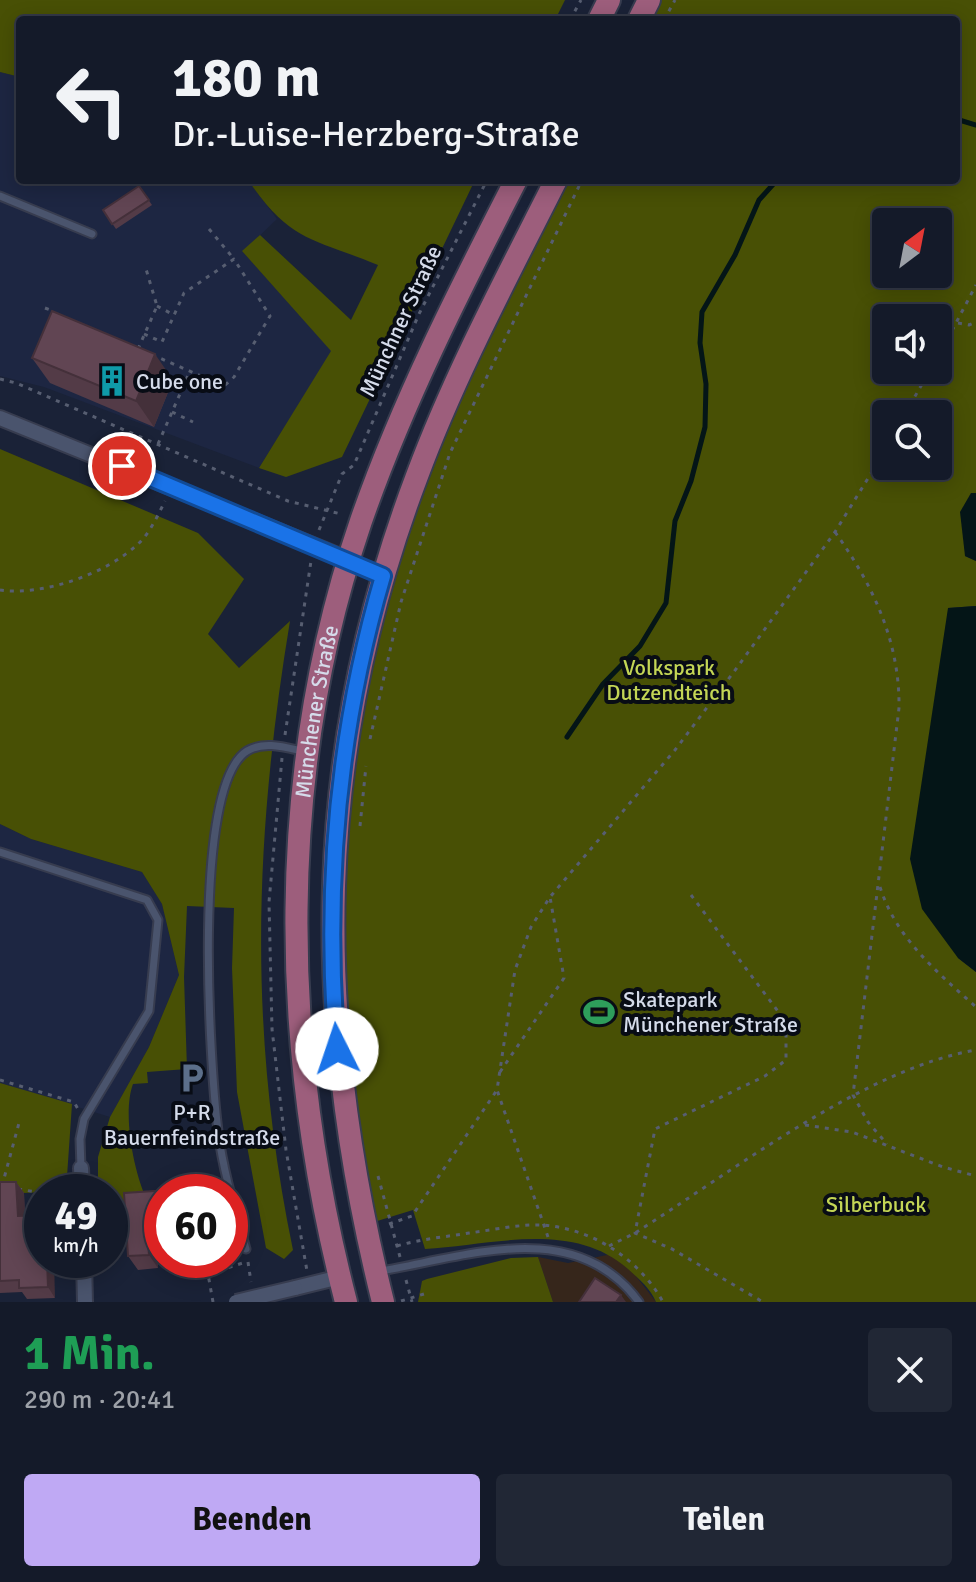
<!DOCTYPE html>
<html lang="de">
<head>
<meta charset="utf-8">
<style>
  :root { --surface:#141a29; --page:#212735; --text:#f1f3f6; --muted:#9da1a8; --line:#333846; --accent:#bfa9f4 }
  body { margin:0; font-family:Signika,sans-serif; background:var(--page); color:var(--text); height:100vh; display:flex; flex-direction:column; font-size:30px; white-space:nowrap }
  * { box-sizing:border-box; margin:0 }
  p { font-size:26px; color:var(--muted) }
  .icon { flex:none; width:44px; height:44px; fill:none; stroke:currentColor; stroke-width:2; stroke-linecap:round; stroke-linejoin:round }
  .map { position:relative; height:1302px; overflow:hidden }
  .side { display:flex; flex-direction:column; background:var(--surface); flex:1 }
  .side>* { flex:none }
  .guide { position:absolute; left:16px; top:16px; width:944px; height:168px; border-radius:8px; box-shadow:0 4px 20px #0003,0 0 0 2px var(--line); background:#141a29; color:var(--text); overflow:hidden }
  .needle { width:52px; rotate:32deg }
  .buttons { position:absolute; left:872px; top:208px; display:grid; gap:16px }
  .buttons a { display:grid; place-items:center; width:80px; height:80px; border-radius:8px; background:var(--surface); box-shadow:0 4px 20px #0003,0 0 0 2px var(--line); font-size:40px }
  .speed { position:absolute; left:24px; top:1174px; display:flex; gap:16px; font-size:40px; font-weight:700; text-align:center }
  .speed>* { display:grid; place-content:center; width:104px; height:104px; border-radius:50%; background:var(--surface); box-shadow:0 4px 20px #0003,0 0 0 2px var(--line); line-height:1 }
  .speed small { font-size:20px; font-weight:400 }
  .speed .limit { border:12px solid #d22; background:#fff; color:#111 }
  .pin { position:absolute; display:grid; place-items:center; width:68px; height:68px; color:#fff; margin:-34px; border:4px solid #fff; border-radius:50%; box-shadow:0 2px 8px #0007 }
  .me { position:absolute; width:88px; margin:-44px; rotate:356deg; stroke-linejoin:round; filter:drop-shadow(0 0 6px #0008) }
  .turn { display:flex; align-items:center; gap:28px; height:168px; padding:0 24px; font-size:36px }
  .turn .icon { width:104px; height:104px; stroke-width:2.5 }
  .turn b { display:block; font-size:56px; line-height:68px }
  .round { display:grid; place-items:center; flex:none; width:84px; height:84px; border-radius:8px; background:var(--page) }
  .headline { display:flex; align-items:center; justify-content:space-between; height:136px; padding:0 24px }
  h1 { font-size:48px; font-weight:700; line-height:60px; color:#1e9e55 }
  .button { display:flex; gap:16px; margin-top:auto; padding:16px 24px }
  .button a { flex:1; height:92px; border-radius:8px; background:var(--accent); color:#111; font-size:32px; font-weight:700; line-height:92px; text-align:center }
  .button a+a { background:var(--page); color:var(--text) }
  .map>svg:first-child { display:block }
</style>
</head>
<body>
<div class="map">
<svg width="976" height="1302" viewBox="0 0 976 1302">
  <rect width="100%" height="100%" fill="#1a2237"/>
  <g fill="#1d2642">
    <path d="M0,72L20,77V180H248L277,219L243,252L332,351L259,468L44,387L0,376Z"/>
    <path d="M0,824L31,839L142,872L162,904L179,975L149,1047L110,1117L0,1083Z"/>
  </g>
  <path fill="#36261b" d="M612,1254L635,1275L656,1302H553L538,1257L568,1263Z"/>
  <g fill="#485005" fill-rule="evenodd">
    <path d="M0,0H565L555,20H20V77L0,72Z"/>
    <path d="M660,0H976V493H971L965,556L976,561V606L948,608L958,958L976,972V1302H656C651,1289 638,1278 628,1269C572,1220 492,1245 425,1249L413,1210L374,1222L344,1035V832L362,697L396,560L453,410L566,180H956V20H649ZM886,222H938V274H886ZM886,318H938V370H886ZM886,414H938V466H886Z"/>
    <path d="M248,180H475L342,457L286,477L259,468L331,351L242,251L260,235L351,320L378,265C313,238 291,243 248,180Z"/>
    <path d="M0,449L198,533L244,579L208,634L239,668L290,621C254,839 248,1032 293,1250L284,1259L266,1248L237,1092L232,968L234,908L187,906L184,977L187,1069L147,1072L148,1083L133,1084C122,1114 134,1174 148,1202H110V1192H98V1157L110,1117L149,1047L179,975L162,904L142,872L31,839L0,824Z"/>
    <path d="M0,1083L72,1104L66,1191L2,1194L0,1251Z"/>
    <path d="M538,1257L553,1302H418L422,1281L427,1279L511,1258Z"/>
  </g>
  <g fill="#041517">
    <path d="M971,493H976V561L965,556L960,512Z"/>
    <path d="M976,606V972L958,958L922,909L910,859L948,608Z"/>
  </g>
  <g fill="none" stroke-linecap="round" stroke-linejoin="round">
    <g stroke="#041517" stroke-width="5">
      <path d="M956,119L976,125"/>
      <path d="M567,737L603,684L640,646L666,603L675,521L691,481L705,427L706,384L700,343L702,312L735,255L759,200L777,180"/>
    </g>
    <defs>
      <g id="lane">
        <path d="M0,196L92,234"/>
        <path d="M0,852L147,900L158,920L149,1011L84,1119L80,1139L81,1168"/>
        <path d="M246,1249C235,1210 223,1171 218,1131C210,1067 191,786 247,751C265,740 287,748 306,752"/>
        <path d="M381,1271C468,1256 576,1216 639,1302"/>
      </g>
      <g id="street">
        <path d="M0,418L350,560"/>
        <path d="M81,1168L82,1192"/>
        <path d="M84,1260L85,1302"/>
        <path d="M295,1288L340,1277"/>
      </g>
      <g id="primary">
        <path d="M599,20L609,0"/>
        <path d="M639,20L649,0"/>
        <path id="s1" d="M346,1302C280,1047 275,773 361,521C402,403 459,291 516,180"/>
        <path d="M383,1302C312,1017 312,753 417,476C455,374 507,277 556,180"/>
      </g>
    </defs>
    <use href="#lane" stroke="#373c4f" stroke-width="11"/>
    <use href="#street" stroke="#373c4f" stroke-width="18"/>
    <use href="#primary" stroke="#373c4f" stroke-width="26"/>
    <g stroke="#575e71" stroke-width="3" stroke-dasharray="4 6" stroke-linecap="butt">
      <path d="M570,20L581,0"/>
      <path d="M664,20L675,0"/>
      <path d="M209,229L234,259"/>
      <path d="M157,306L174,315"/>
      <path d="M45,308L53,311"/>
      <path d="M958,323L969,325L976,322"/>
      <path d="M144,334L162,342L184,293L234,259L270,316L234,377L224,386L155,356"/>
      <path d="M138,349L157,306L146,269"/>
      <path d="M938,357L976,285"/>
      <path d="M0,379L16,383L288,501L341,514"/>
      <path d="M172,412L193,422"/>
      <path d="M905,414L930,370"/>
      <path d="M158,444L190,371"/>
      <path d="M319,530L342,474L354,465L419,314L487,180"/>
      <path d="M835,532C873,585 900,642 899,708L853,1095L868,1122L887,1144"/>
      <path d="M0,590C43,596 106,574 138,544C150,533 158,515 165,501"/>
      <path d="M285,735L311,561"/>
      <path d="M370,739L401,602L450,453L582,180"/>
      <path d="M282,758L269,902L272,1029L286,1150L307,1271"/>
      <path d="M360,826L366,766"/>
      <path d="M880,887C896,938 937,972 976,1007"/>
      <path d="M691,895L786,1022V1060L765,1076L655,1129L635,1233L672,1249L763,1302"/>
      <path d="M500,1072L564,978L550,897"/>
      <path d="M0,1080L74,1102L78,1109"/>
      <path d="M805,1125L852,1132L943,1167L976,1176"/>
      <path d="M378,1176L400,1257"/>
      <path d="M2,1186L19,1123"/>
      <path d="M18,1189L42,1193"/>
      <path d="M389,1224L412,1216L497,1090"/>
      <path d="M548,1237L497,1090L515,970L531,927L550,897L675,750L736,669L835,532L886,449"/>
      <path d="M397,1246C420,1239 445,1237 469,1233C493,1230 519,1224 543,1225C593,1229 639,1259 663,1302"/>
      <path d="M609,1246L635,1233C732,1172 864,1069 976,1050"/>
      <path d="M248,1262L251,1282"/>
      <path d="M406,1280L412,1302"/>
      <path d="M401,1301L424,1294"/>
      <path d="M213,1302L208,1274L246,1262"/>
    </g>
    <use href="#lane" stroke="#4a546d" stroke-width="7"/>
    <use href="#street" stroke="#4a546d" stroke-width="14"/>
    <use href="#primary" stroke="#9d5e7c" stroke-width="22"/>
    <defs>
      <path id="street-bridge" d="M236,1302L295,1288"/>
    </defs>
    <use href="#street-bridge" stroke="#373c4f" stroke-width="18" stroke-linecap="butt"/>
    <use href="#street-bridge" stroke="#4a546d" stroke-width="14"/>
  </g>
  <g fill="#533b47">
    <path d="M139,186L152,205L116,229L103,210Z"/>
    <path d="M32,358L173,380L154,427L50,383Z"/>
    <path d="M0,1182H16L24,1193L25,1216L55,1298L27,1299L22,1292L0,1293Z"/>
    <path d="M162,1192V1225L155,1226L158,1268L138,1270L128,1256L124,1193Z"/>
  </g>
  <g fill="#44303a">
    <path d="M155,354L173,380L154,427L136,401Z"/>
    <path d="M16,1182L24,1193L25,1227L18,1216Z"/>
    <path d="M146,1212L155,1226L158,1268L149,1255Z"/>
    <path d="M47,1260H54L55,1298L48,1287Z"/>
    <path d="M621,1295L626,1302H616Z"/>
  </g>
  <g fill="#614553" stroke="#44303a" stroke-width="2">
    <path d="M139,186L149,200L112,224L103,210Z"/>
    <path d="M52,311L155,354L136,401L32,358Z"/>
    <path d="M0,1182H16L18,1216L42,1215V1260H47L48,1287L19,1288V1280L0,1281Z"/>
    <path d="M185,1189V1192H162V1211L146,1212L149,1255L128,1256L124,1193Z"/>
    <path d="M595,1278L621,1295L616,1302H579Z"/>
  </g>
  <g fill="none" stroke-linecap="round" stroke-linejoin="round">
    <defs>
      <path id="route" d="M122,466L383,576C338,729 324,890 337,1049"/>
    </defs>
    <use href="#route" stroke="#114b97" stroke-width="20"/>
    <use href="#route" stroke="#1a73e8" stroke-width="14"/>
  </g>
  <defs>
    <symbol id="building-bare" viewBox="-9 -9 18 18"><path d="M-4-6H4V6H1V3H-1V6H-4ZM-2.5-4.3h1.7v1.8h-1.7ZM.8-4.3h1.7v1.8H.8ZM-2.5-1h1.7V.8h-1.7ZM.8-1h1.7V.8H.8Z" fill="#0f9aa8" stroke="#080c15" stroke-width="2.5" paint-order="stroke"/></symbol>
    <symbol id="stadium-bare" viewBox="-9 -9 18 18"><path d="M0-5a6.5 5 0 1 0 0 10a6.5 5 0 1 0 0-10ZM-3.5-1.8h7v3.6h-7Z" fill="#2e9e5b" stroke="#080c15" stroke-width="2.5" paint-order="stroke"/></symbol>
    <symbol id="parking-bare" viewBox="-9 -9 18 18"><path d="M-3.5-5.5H1a3.5 3.5 0 0 1 0 7H-1V5.5H-3.5ZM-1-3.4V-.6H.8a1.4 1.4 0 0 0 0-2.8Z" fill="#5c6f8a" stroke="#080c15" stroke-width="2.5" paint-order="stroke"/></symbol>
  </defs>
  <g fill-rule="evenodd">
    <use href="#building-bare" x="90" y="359" width="44" height="44"/>
    <use href="#stadium-bare" x="577" y="990" width="44" height="44"/>
    <use href="#parking-bare" x="170" y="1056" width="44" height="44"/>
  </g>
  <g text-anchor="middle" stroke-width="8" stroke-linejoin="round" paint-order="stroke">
    <g font-size="22" fill="#d5dbea" stroke="#080c15">
      <text transform="translate(400 321) rotate(-65)" y="8">Münchner Straße</text>
      <text dy="8" stroke="none"><textPath href="#s1" startOffset="596">Münchener Straße</textPath></text>
    </g>
    <g font-size="22" fill="#d5dbea" stroke="#080c15" text-anchor="start">
      <text x="136" y="389">Cube one</text>
      <text x="623" y="1007">Skatepark<tspan x="623" dy="25">Münchener Straße</tspan></text>
      <text x="192" y="1120" text-anchor="middle">P+R<tspan x="192" dy="25">Bauernfeindstraße</tspan></text>
    </g>
    <g font-size="22" fill="#c3d555" stroke="#080c15">
      <text x="669" y="675">Volkspark<tspan x="669" dy="25">Dutzendteich</tspan></text>
      <text x="876" y="1212">Silberbuck</text>
    </g>
  </g>
</svg>
<div class="buttons">
<a><svg class="needle" viewBox="-14 -14 28 28"><path d="M0-13l5 13h-10z" fill="#e53935"/><path d="M0 13l5-13h-10z" fill="#9da1a8"/></svg></a>
<a><svg class="icon" aria-label="sound" viewBox="0 0 24 24"><path d="M4 9h4l5-4v14l-5-4H4zM17 9q2 3 0 6"/></svg></a>
<a><svg class="icon" aria-label="search" viewBox="0 0 24 24"><circle cx="10" cy="10" r="6"/><path d="M15 15l6 6"/></svg></a>
</div>
<div class="speed"><div>49<small>km/h</small></div><div class="limit">60</div></div>
<div class="pin" style="left:122px;top:466px;background:#d93025"><svg class="icon" aria-label="arrive" viewBox="0 0 24 24"><path d="M6 21V4h12l-3 4 3 4H6"/></svg></div>
<svg class="me" style="left:337px;top:1049px" viewBox="-20 -20 40 40"><circle r="19" fill="#fff"/><path d="M0-13L10 11 0 6-10 11z" fill="#1a73e8"/></svg>
<div class="guide">
<div class="turn"><svg class="icon" aria-label="left" viewBox="0 0 24 24"><path d="M17 20v-9H6M10 6l-5 5 5 5"/></svg><div><b>180 m</b>Dr.-Luise-Herzberg-Straße</div></div>
</div>
</div>
<section class="side">
<div class="headline"><div><h1>1 Min.</h1><p>290 m · 20:41</p></div><a class="round"><svg class="icon" aria-label="close" viewBox="0 0 24 24"><path d="M6 6l12 12M18 6L6 18"/></svg></a></div>
<div class="button"><a>Beenden</a><a>Teilen</a></div>
</section>
</body>
</html>
